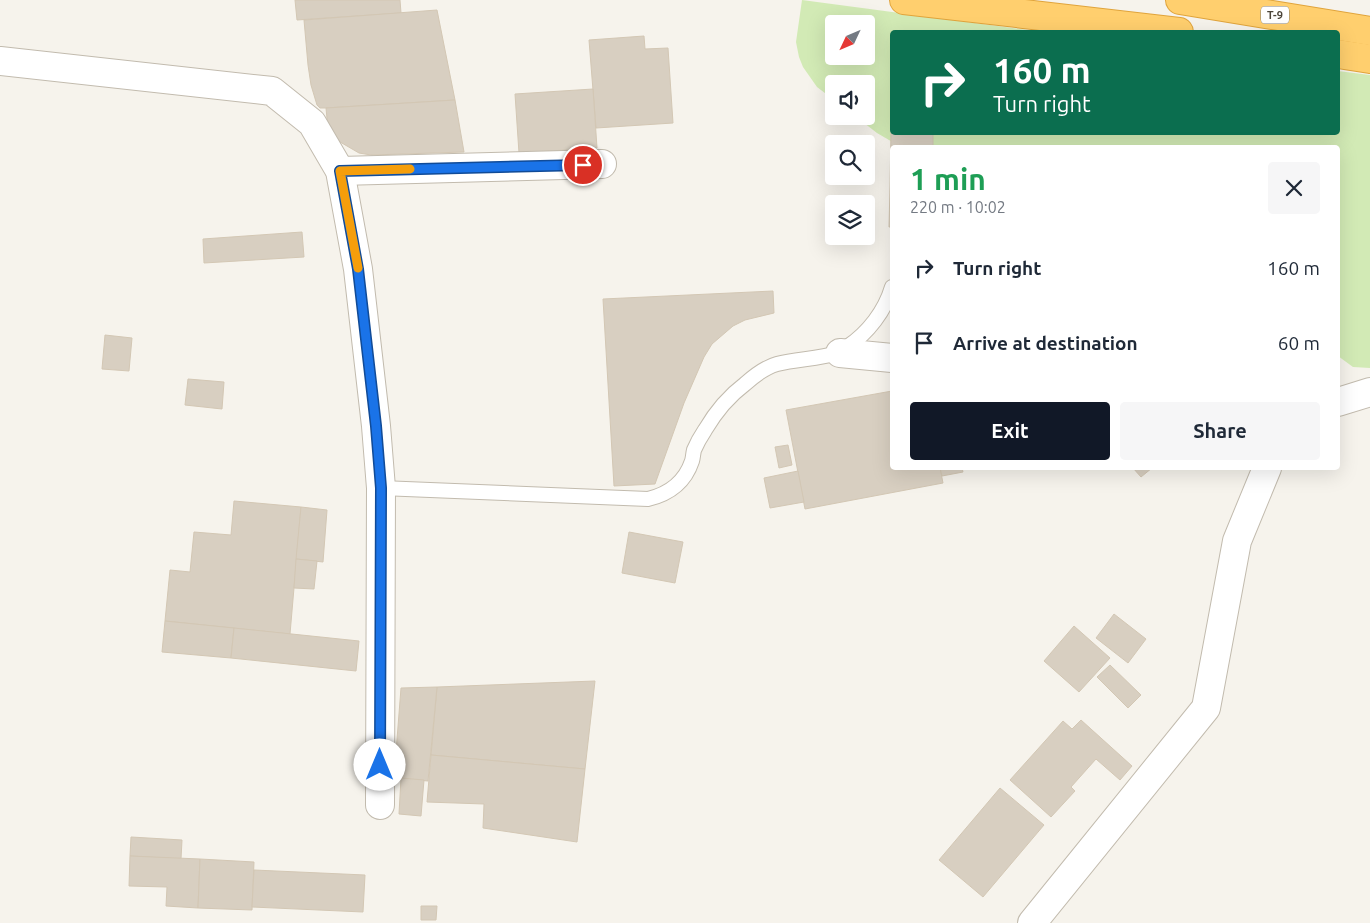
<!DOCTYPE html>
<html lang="en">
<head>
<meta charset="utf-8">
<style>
  :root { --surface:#fff; --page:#f6f6f7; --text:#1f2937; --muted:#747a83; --accent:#111827 }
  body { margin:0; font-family:Ubuntu,sans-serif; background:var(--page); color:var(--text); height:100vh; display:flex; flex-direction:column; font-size:19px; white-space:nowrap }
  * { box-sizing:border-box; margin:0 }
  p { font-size:16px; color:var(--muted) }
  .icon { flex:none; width:28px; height:28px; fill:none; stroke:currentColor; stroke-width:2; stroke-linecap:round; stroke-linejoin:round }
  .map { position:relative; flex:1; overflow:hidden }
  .panel { position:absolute; left:890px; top:145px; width:450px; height:325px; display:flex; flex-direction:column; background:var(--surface); border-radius:5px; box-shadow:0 5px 20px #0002 }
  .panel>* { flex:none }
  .banner { position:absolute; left:890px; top:30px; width:450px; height:105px; border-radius:5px; box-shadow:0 5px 20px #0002; background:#0b6e4f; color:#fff; overflow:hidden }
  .needle { width:32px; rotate:226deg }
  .controls { position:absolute; left:825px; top:15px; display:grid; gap:10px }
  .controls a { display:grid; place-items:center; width:50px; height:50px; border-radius:5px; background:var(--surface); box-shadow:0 5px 20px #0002; font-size:25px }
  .pin { position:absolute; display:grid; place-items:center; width:42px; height:42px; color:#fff; margin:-21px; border:2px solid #fff; border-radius:50%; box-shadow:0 1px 5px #0007 }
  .me { position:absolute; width:55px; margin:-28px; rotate:0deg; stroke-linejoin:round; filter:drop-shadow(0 0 4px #0008) }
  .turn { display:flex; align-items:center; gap:18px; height:105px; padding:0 20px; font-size:22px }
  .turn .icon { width:65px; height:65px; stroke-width:2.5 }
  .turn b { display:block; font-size:35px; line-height:42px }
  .round { display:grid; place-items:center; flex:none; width:52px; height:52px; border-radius:5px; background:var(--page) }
  .head { display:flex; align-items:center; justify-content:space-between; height:85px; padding:0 20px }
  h1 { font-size:30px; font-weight:600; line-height:38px; color:#1e9e55 }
  .cta { display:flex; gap:10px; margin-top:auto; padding:10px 20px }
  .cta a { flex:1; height:58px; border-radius:5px; background:var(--accent); color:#fff; font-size:20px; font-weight:600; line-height:58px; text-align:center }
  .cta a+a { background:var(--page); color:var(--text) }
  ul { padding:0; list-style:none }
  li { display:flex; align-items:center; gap:15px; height:75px; padding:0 20px }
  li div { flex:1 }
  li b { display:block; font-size:19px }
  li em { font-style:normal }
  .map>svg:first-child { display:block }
</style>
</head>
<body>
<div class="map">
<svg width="1370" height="923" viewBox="0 0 1370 923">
  <rect width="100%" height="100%" fill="#f6f3ec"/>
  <path fill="#d2eab5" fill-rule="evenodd" d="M802,0L1043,32H892V132H1338V71L1370,75V368L1353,367L1338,356V148L901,147L877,133L855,116H866V84H834V100L817,87L803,67L799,57L796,42ZM834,24H866V56H834Z"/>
  <g fill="#d8cfc1" stroke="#d3c7b4">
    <path d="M295,0H400L401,13L297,20Z"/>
    <path d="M437,10L455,100L326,108H320L317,105L311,85L308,65L304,20Z"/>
    <path d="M644,36L645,49L668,48L673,123L596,128L589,40Z"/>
    <path d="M593,89L597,148L519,153L515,94Z"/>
    <path d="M455,100L464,152L371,155L359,153L335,139L328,129L326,108Z"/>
    <path d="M891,132L933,133V148H892V187H890Z"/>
    <path d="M890,187H892V227H889Z"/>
    <path d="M302,232L304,257L204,263L203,239Z"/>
    <path d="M773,291L774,313L745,320L733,326L712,344L704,357L684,403L655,484L614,486L603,299Z"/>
    <path d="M105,335L132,338L129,371L102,369Z"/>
    <path d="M188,379L224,382L222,409L185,405Z"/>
    <path d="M892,391V468H940L943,483L805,509L786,410Z"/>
    <path d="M788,445L792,465L779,468L775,447Z"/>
    <path d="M940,468H962L963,472L942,476Z"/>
    <path d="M1133,468H1152L1141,477Z"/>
    <path d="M798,471L804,502L770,508L764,478Z"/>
    <path d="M234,501L301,507L290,634L165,621L170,570L190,572L194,532L231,535Z"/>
    <path d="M301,507L327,510L323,562L296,559Z"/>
    <path d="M629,532L683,542L675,583L622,573Z"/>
    <path d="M296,559L317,561L314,589L294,588Z"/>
    <path d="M1114,614L1146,639L1128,663L1096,638Z"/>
    <path d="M165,621L234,628L231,658L162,652Z"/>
    <path d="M1074,626L1110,658L1079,692L1044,661Z"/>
    <path d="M234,628L359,641L356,671L231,658Z"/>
    <path d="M1110,665L1141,695L1128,708L1097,677Z"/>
    <path d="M595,681L585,769L431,755L437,687Z"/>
    <path d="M437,687L428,781L394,778L401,688Z"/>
    <path d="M1081,720L1132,766L1120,780L1096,759L1071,787L1075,791L1051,817L1010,780L1063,721L1072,729Z"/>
    <path d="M431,755L585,769L577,842L483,828L484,804L427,802Z"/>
    <path d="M401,778L424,780L421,816L399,814Z"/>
    <path d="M1000,788L1044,825L983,897L939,860Z"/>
    <path d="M131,837L182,840L181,859L130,856Z"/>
    <path d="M130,856L200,859L198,908L166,906L167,887L129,886Z"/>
    <path d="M200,859L254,862L252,910L198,908Z"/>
    <path d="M254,870L365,875L363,912L252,907Z"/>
    <path d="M421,906H437L436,920H421Z"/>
  </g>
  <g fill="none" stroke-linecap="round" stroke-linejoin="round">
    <defs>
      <path id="lane" d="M381,488L648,499C669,494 685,482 692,461C693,458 693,454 694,450C697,443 701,436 705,430C715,413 729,396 745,384C754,376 766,367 777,364C797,359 818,359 838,353C841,352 844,350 847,347C868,333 885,311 892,287"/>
      <g id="street">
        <path d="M0,61L272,91L312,123L340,171L358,269L376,426L381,488L380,805"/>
        <path d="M340,171L602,164"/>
        <path d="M840,353L892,358"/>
        <path d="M1338,402L1370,392"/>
        <path d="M1032,923L1206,708L1237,541L1267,468"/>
      </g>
      <g id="highway">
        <path d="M904,0L1179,32"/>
        <path d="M1180,0L1370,31"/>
        <path d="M1338,54L1370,59"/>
      </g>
    </defs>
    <use href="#lane" stroke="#c2bbae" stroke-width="16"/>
    <use href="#street" stroke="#c2bbae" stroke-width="30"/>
    <use href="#highway" stroke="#e0a43c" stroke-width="30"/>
    <use href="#lane" stroke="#fff" stroke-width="14"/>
    <use href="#street" stroke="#fff" stroke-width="28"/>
    <use href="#highway" stroke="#ffcf6e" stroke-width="28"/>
  </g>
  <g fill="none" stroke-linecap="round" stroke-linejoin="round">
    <defs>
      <path id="route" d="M380,765L381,488L376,426L358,269L340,171L583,165"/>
    </defs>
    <use href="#route" stroke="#114b97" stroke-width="12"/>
    <use href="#route" stroke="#1a73e8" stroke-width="9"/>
    <path stroke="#f59e0b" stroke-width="9" d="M358,268L340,171L410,169"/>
  </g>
  <g text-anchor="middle" stroke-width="4.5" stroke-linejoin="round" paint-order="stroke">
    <rect fill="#fff" stroke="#817c74" stroke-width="1" x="1261" y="6.5" width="28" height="17" rx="4"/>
    <g font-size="11" font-weight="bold" fill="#4b4439">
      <text x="1275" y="19">T-9</text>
    </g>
  </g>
</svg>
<div class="controls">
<a><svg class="needle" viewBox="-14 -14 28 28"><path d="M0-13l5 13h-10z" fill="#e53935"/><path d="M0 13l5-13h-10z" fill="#747a83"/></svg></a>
<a><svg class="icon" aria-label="sound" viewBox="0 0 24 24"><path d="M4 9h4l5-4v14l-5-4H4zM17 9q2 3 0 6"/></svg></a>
<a><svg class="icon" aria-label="search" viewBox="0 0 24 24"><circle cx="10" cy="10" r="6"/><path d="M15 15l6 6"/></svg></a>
<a><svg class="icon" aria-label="layers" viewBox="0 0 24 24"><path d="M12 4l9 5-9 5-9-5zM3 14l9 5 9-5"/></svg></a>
</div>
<div class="pin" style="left:583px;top:165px;background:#d93025"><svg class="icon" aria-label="arrive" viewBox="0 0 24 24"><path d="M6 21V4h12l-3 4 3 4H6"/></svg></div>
<svg class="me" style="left:380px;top:765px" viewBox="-20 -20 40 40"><circle r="19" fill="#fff"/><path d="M0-13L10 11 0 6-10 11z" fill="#1a73e8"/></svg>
<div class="banner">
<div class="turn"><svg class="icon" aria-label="right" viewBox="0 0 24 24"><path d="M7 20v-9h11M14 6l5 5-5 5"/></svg><div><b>160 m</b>Turn right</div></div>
</div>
<section class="panel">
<div class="head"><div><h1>1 min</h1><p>220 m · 10:02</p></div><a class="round"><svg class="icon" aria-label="close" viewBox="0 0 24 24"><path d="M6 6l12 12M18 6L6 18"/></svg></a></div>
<ul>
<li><svg class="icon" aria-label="right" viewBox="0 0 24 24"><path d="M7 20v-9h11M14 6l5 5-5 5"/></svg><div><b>Turn right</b></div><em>160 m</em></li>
<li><svg class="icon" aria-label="arrive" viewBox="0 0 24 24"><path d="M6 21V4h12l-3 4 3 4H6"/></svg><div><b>Arrive at destination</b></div><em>60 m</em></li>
</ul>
<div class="cta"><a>Exit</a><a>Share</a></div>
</section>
</div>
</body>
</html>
